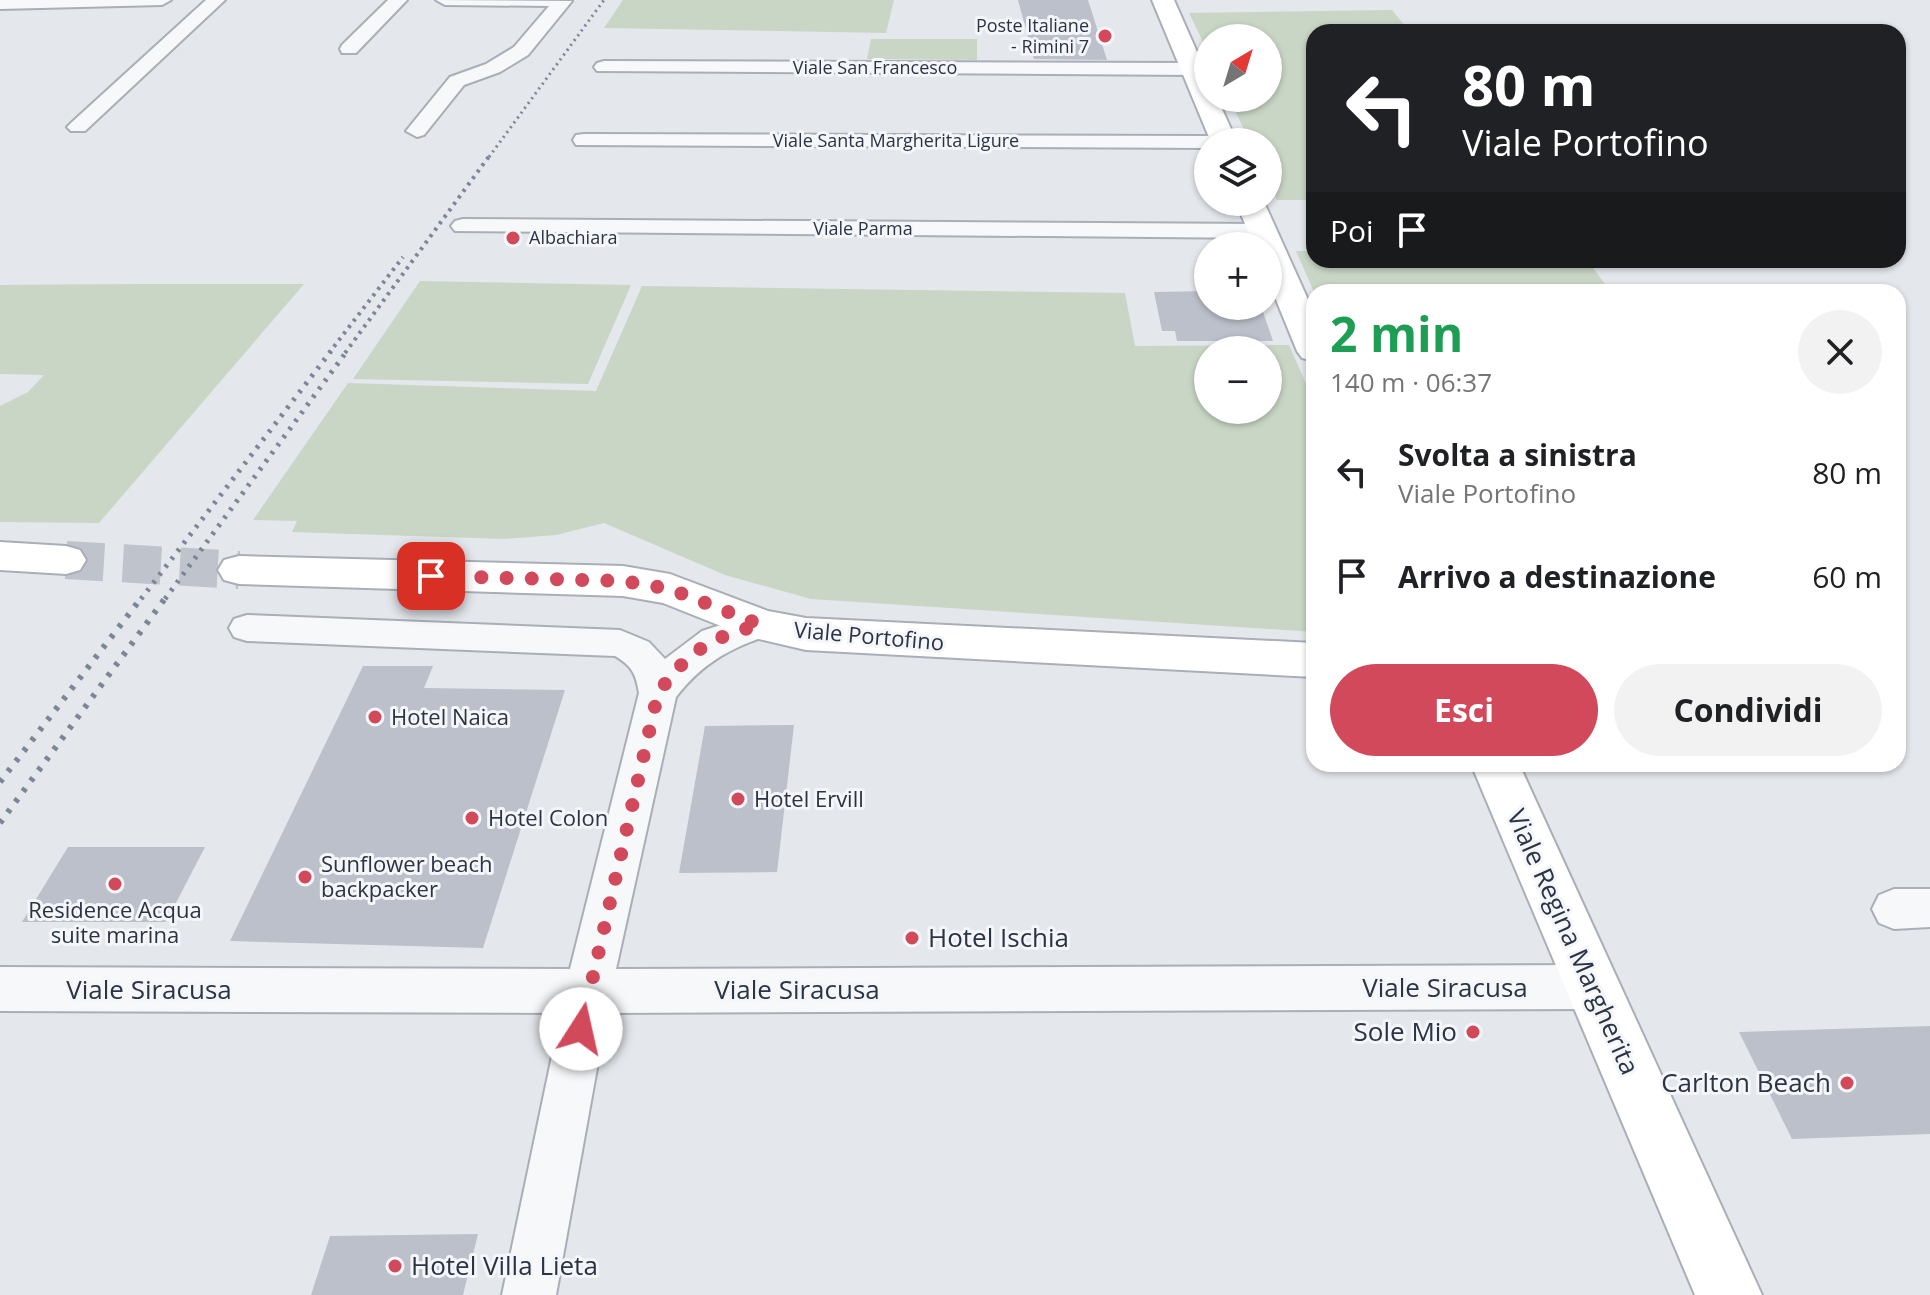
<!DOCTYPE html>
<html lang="it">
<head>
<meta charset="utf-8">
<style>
  :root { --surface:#fff; --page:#f2f2f2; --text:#202124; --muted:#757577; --accent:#d1495b }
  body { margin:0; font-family:"Open Sans",sans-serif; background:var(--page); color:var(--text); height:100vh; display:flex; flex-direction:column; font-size:30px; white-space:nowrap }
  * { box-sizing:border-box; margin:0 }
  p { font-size:26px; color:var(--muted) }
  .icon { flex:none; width:44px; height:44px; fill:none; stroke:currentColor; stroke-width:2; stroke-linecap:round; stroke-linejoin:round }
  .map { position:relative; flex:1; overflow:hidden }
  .panel { position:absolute; left:1306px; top:284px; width:600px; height:488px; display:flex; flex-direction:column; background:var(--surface); border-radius:24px; box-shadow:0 2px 6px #0004 }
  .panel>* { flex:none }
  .guide { position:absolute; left:1306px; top:24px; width:600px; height:244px; border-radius:24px; box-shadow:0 2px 6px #0004; background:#202124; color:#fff; overflow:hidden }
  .needle { width:52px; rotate:38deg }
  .buttons { position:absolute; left:1194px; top:24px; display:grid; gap:16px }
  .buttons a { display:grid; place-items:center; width:88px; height:88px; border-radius:50%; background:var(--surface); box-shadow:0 2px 6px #0004; font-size:40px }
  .pin { position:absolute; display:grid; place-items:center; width:68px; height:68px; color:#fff; margin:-34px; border-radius:16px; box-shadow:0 4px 12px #0006 }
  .me { position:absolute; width:88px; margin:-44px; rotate:10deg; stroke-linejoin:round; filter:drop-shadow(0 0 6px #0008) }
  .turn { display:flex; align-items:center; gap:28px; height:168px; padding:0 24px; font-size:36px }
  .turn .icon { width:104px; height:104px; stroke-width:2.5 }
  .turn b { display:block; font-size:56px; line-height:68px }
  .then { display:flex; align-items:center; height:76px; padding:0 24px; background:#0003; gap:16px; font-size:30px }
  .round { display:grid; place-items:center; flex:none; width:84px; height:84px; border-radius:42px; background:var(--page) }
  .headline { display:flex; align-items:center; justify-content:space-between; height:136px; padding:0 24px }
  h1 { font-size:48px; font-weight:700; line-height:60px; color:#1e9e55 }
  .primary-button { display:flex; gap:16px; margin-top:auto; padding:16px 24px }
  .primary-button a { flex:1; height:92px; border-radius:48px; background:var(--accent); color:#fff; font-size:32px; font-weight:700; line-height:92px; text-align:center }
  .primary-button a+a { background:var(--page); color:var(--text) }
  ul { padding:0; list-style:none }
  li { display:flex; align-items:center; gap:24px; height:104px; padding:0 24px }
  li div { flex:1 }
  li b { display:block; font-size:30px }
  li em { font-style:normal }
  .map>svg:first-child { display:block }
</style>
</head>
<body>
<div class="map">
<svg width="1930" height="1295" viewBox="0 0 1930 1295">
  <rect width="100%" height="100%" fill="#e4e7ec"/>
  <g fill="#c9d6c5" fill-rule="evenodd">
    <path d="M623,0H894L886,33L604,28Z"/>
    <path d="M1392,10L1410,32H1314V200H1277L1268,180V142H1250L1229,98H1268V38H1208V52L1189,13Z"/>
    <path d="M871,39H977V60L867,59Z"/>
    <path d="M1296,251H1314V260H1587L1611,292H1314Z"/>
    <path d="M420,281L631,285L588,384L353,379Z"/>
    <path d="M136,284H304L99,523L0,522V406L28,392L44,375L0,374V285Z"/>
    <path d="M642,286L1125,293L1135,346L1289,345L1314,402V632L811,599L725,575L604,523L556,535L504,539L292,532L297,521L253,520L348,383L596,391ZM1208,350H1268V410H1208Z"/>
  </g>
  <g fill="#bbc0ca">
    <path d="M1018,0H1088L1107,60L1034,59Z"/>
    <path d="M1208,291V306H1261L1273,341H1177L1175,331H1162L1154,292Z"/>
    <path d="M363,666H433L424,688L565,690L483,948L230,941Z"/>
    <path d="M794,725L777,872L679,873L705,726Z"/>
    <path d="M68,847H205L166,922H22Z"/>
    <path d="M1930,1026V1134L1792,1139L1739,1032Z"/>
    <path d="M478,1234L463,1295H311L330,1236Z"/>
  </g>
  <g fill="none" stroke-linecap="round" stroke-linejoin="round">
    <path stroke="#bfc3cb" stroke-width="38" stroke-dasharray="38 19" stroke-linecap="butt" d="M66,560L239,570"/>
    <defs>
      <g id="street">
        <path d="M0,0H171L162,5L0,9Z"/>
        <path d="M206,0H225L85,131H71L67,127L71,123Z"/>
        <path d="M388,0H407L356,53H342L340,49L342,45Z"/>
        <path d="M436,0L572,1L528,55L500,72L464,85L424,135L417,137L406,131L450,77L486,64L514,47L549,6L445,5Z"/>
        <path d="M604,61L1193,63L1203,69L1193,75L597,71L594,67L597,63Z"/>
        <path d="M584,134L1208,136L1219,142H1208V148L576,145L573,140L576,135Z"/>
        <path d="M463,219L1263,224L1272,226L1275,231L1272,236L1263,238L455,231L451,226L455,221Z"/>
        <path d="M761,612L773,616L779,625L773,634C732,647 703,662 676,697L616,969L1593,965L1609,972L1616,987L1609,1002L1593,1009L607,1013L556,1295H502L561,1013L0,1011V967L570,969L639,693C636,674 632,666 615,656L247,641L234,637L229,628L234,619L247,615L620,630L649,642L665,659L702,631Z"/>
        <path d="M1894,889H1930V927L1894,929L1879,923L1872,909L1879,895Z"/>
      </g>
      <g id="secondary">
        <path d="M1152,0H1174L1208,77V98H1217L1237,142H1211Z"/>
        <path d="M1236,202H1264L1314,313V361L1302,358L1297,351L1268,280V246H1254Z"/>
        <path d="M0,542L66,546L80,550L86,560L80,570L66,574L0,570Z"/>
        <path d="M239,556L623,566L670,574L768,611L806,618L1314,643V677L806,650L746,636L663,603L623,596L239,584L224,580L218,570L224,560Z"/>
        <path d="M1471,764H1519L1762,1295H1695Z"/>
      </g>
    </defs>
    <use href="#street" stroke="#a9aeb7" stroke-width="4"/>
    <use href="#secondary" stroke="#a9aeb7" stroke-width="4"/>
    <use href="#street" fill="#f7f8fa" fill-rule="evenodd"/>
    <use href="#secondary" fill="#fff" fill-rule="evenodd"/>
    <path stroke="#7d8696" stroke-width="3" stroke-dasharray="2 4" stroke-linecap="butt" d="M489,157L604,0"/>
    <g stroke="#7d8696" stroke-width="4" stroke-dasharray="3 5" stroke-linecap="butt">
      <path d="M329,353L403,257"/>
      <path d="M345,353L490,155"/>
    </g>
    <g stroke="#7d8696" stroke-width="5" stroke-dasharray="3 7" stroke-linecap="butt">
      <path d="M141,599L331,351"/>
      <path d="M165,599L347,351"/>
    </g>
    <g stroke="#7d8696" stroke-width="6" stroke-dasharray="4 9" stroke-linecap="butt">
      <path d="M0,782L142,597"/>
      <path d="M0,823L166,597"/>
    </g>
  </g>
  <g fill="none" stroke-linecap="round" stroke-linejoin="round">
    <path stroke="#d1495b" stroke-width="14" stroke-dasharray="0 25.2" d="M431,576L623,581L670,589L761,625C710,637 689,651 658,693L581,1029"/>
  </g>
  <g fill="#d1495b" stroke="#f4f6f9" stroke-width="3">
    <circle cx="1105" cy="36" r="8"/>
    <circle cx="513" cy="238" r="8"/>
    <circle cx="375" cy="717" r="8"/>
    <circle cx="738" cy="799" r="8"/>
    <circle cx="472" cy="818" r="8"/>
    <circle cx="305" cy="877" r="8"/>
    <circle cx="115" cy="884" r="8"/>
    <circle cx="912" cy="938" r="8"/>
    <circle cx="1473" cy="1032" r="8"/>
    <circle cx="1847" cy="1083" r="8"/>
    <circle cx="395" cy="1266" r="8"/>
  </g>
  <g text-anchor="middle" stroke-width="6" stroke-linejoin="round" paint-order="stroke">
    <g font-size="18" fill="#2b3445" stroke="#f4f6f9" text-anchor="end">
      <text x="1089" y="32">Poste Italiane<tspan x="1089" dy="21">- Rimini 7</tspan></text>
      <text x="529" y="244" text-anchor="start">Albachiara</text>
    </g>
    <g font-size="18" fill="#2b3445" stroke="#f4f6f9">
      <text x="875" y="74">Viale San Francesco</text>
      <text x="896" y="147">Viale Santa Margherita Ligure</text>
      <text x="863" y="235">Viale Parma</text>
    </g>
    <g font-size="22" fill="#2b3445" stroke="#f4f6f9">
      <text transform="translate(869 636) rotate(5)" y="8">Viale Portofino</text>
    </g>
    <g font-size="22" fill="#2b3445" stroke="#f4f6f9" text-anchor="start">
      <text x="391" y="725">Hotel Naica</text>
      <text x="754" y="807">Hotel Ervill</text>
      <text x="488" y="826">Hotel Colon</text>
      <text x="321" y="872">Sunflower beach<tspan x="321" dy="25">backpacker</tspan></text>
      <text x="115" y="918" text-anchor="middle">Residence Acqua<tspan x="115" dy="25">suite marina</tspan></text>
    </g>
    <g font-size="26" fill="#2b3445" stroke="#f4f6f9" text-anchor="start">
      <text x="928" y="947">Hotel Ischia</text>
      <text x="1457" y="1041" text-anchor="end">Sole Mio</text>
      <text x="1831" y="1092" text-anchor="end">Carlton Beach</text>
      <text x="411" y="1275">Hotel Villa Lieta</text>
    </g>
    <g font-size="26" fill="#2b3445" stroke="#f4f6f9">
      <text transform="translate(1573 942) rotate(66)" y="9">Viale Regina Margherita</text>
      <text x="1445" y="997">Viale Siracusa</text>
      <text x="149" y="999">Viale Siracusa</text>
      <text x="797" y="999">Viale Siracusa</text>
    </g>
  </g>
</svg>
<div class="buttons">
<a><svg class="needle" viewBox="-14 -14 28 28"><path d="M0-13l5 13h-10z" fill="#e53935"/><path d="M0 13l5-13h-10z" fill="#757577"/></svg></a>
<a><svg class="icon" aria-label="layers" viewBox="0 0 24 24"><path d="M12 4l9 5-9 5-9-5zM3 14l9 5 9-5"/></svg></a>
<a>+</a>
<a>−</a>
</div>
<div class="pin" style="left:431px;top:576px;background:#d93025"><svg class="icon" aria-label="arrive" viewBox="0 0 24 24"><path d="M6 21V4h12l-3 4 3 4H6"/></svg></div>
<svg class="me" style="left:581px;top:1029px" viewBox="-20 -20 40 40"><circle r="19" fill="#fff"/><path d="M0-13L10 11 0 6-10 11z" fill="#d1495b"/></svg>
<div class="guide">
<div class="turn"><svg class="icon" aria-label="left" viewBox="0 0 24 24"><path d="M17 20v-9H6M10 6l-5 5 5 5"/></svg><div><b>80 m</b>Viale Portofino</div></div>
<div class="then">Poi<svg class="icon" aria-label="arrive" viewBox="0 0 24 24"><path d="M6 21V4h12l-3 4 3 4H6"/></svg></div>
</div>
<section class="panel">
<div class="headline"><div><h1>2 min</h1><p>140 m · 06:37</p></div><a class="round"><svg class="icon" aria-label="close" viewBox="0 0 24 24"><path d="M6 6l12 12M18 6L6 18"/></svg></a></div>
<ul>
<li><svg class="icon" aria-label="left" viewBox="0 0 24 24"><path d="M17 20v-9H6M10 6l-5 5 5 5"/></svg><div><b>Svolta a sinistra</b><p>Viale Portofino</p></div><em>80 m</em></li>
<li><svg class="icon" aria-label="arrive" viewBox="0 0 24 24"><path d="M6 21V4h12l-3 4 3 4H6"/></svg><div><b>Arrivo a destinazione</b></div><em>60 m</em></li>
</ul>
<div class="primary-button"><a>Esci</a><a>Condividi</a></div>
</section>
</div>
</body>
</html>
